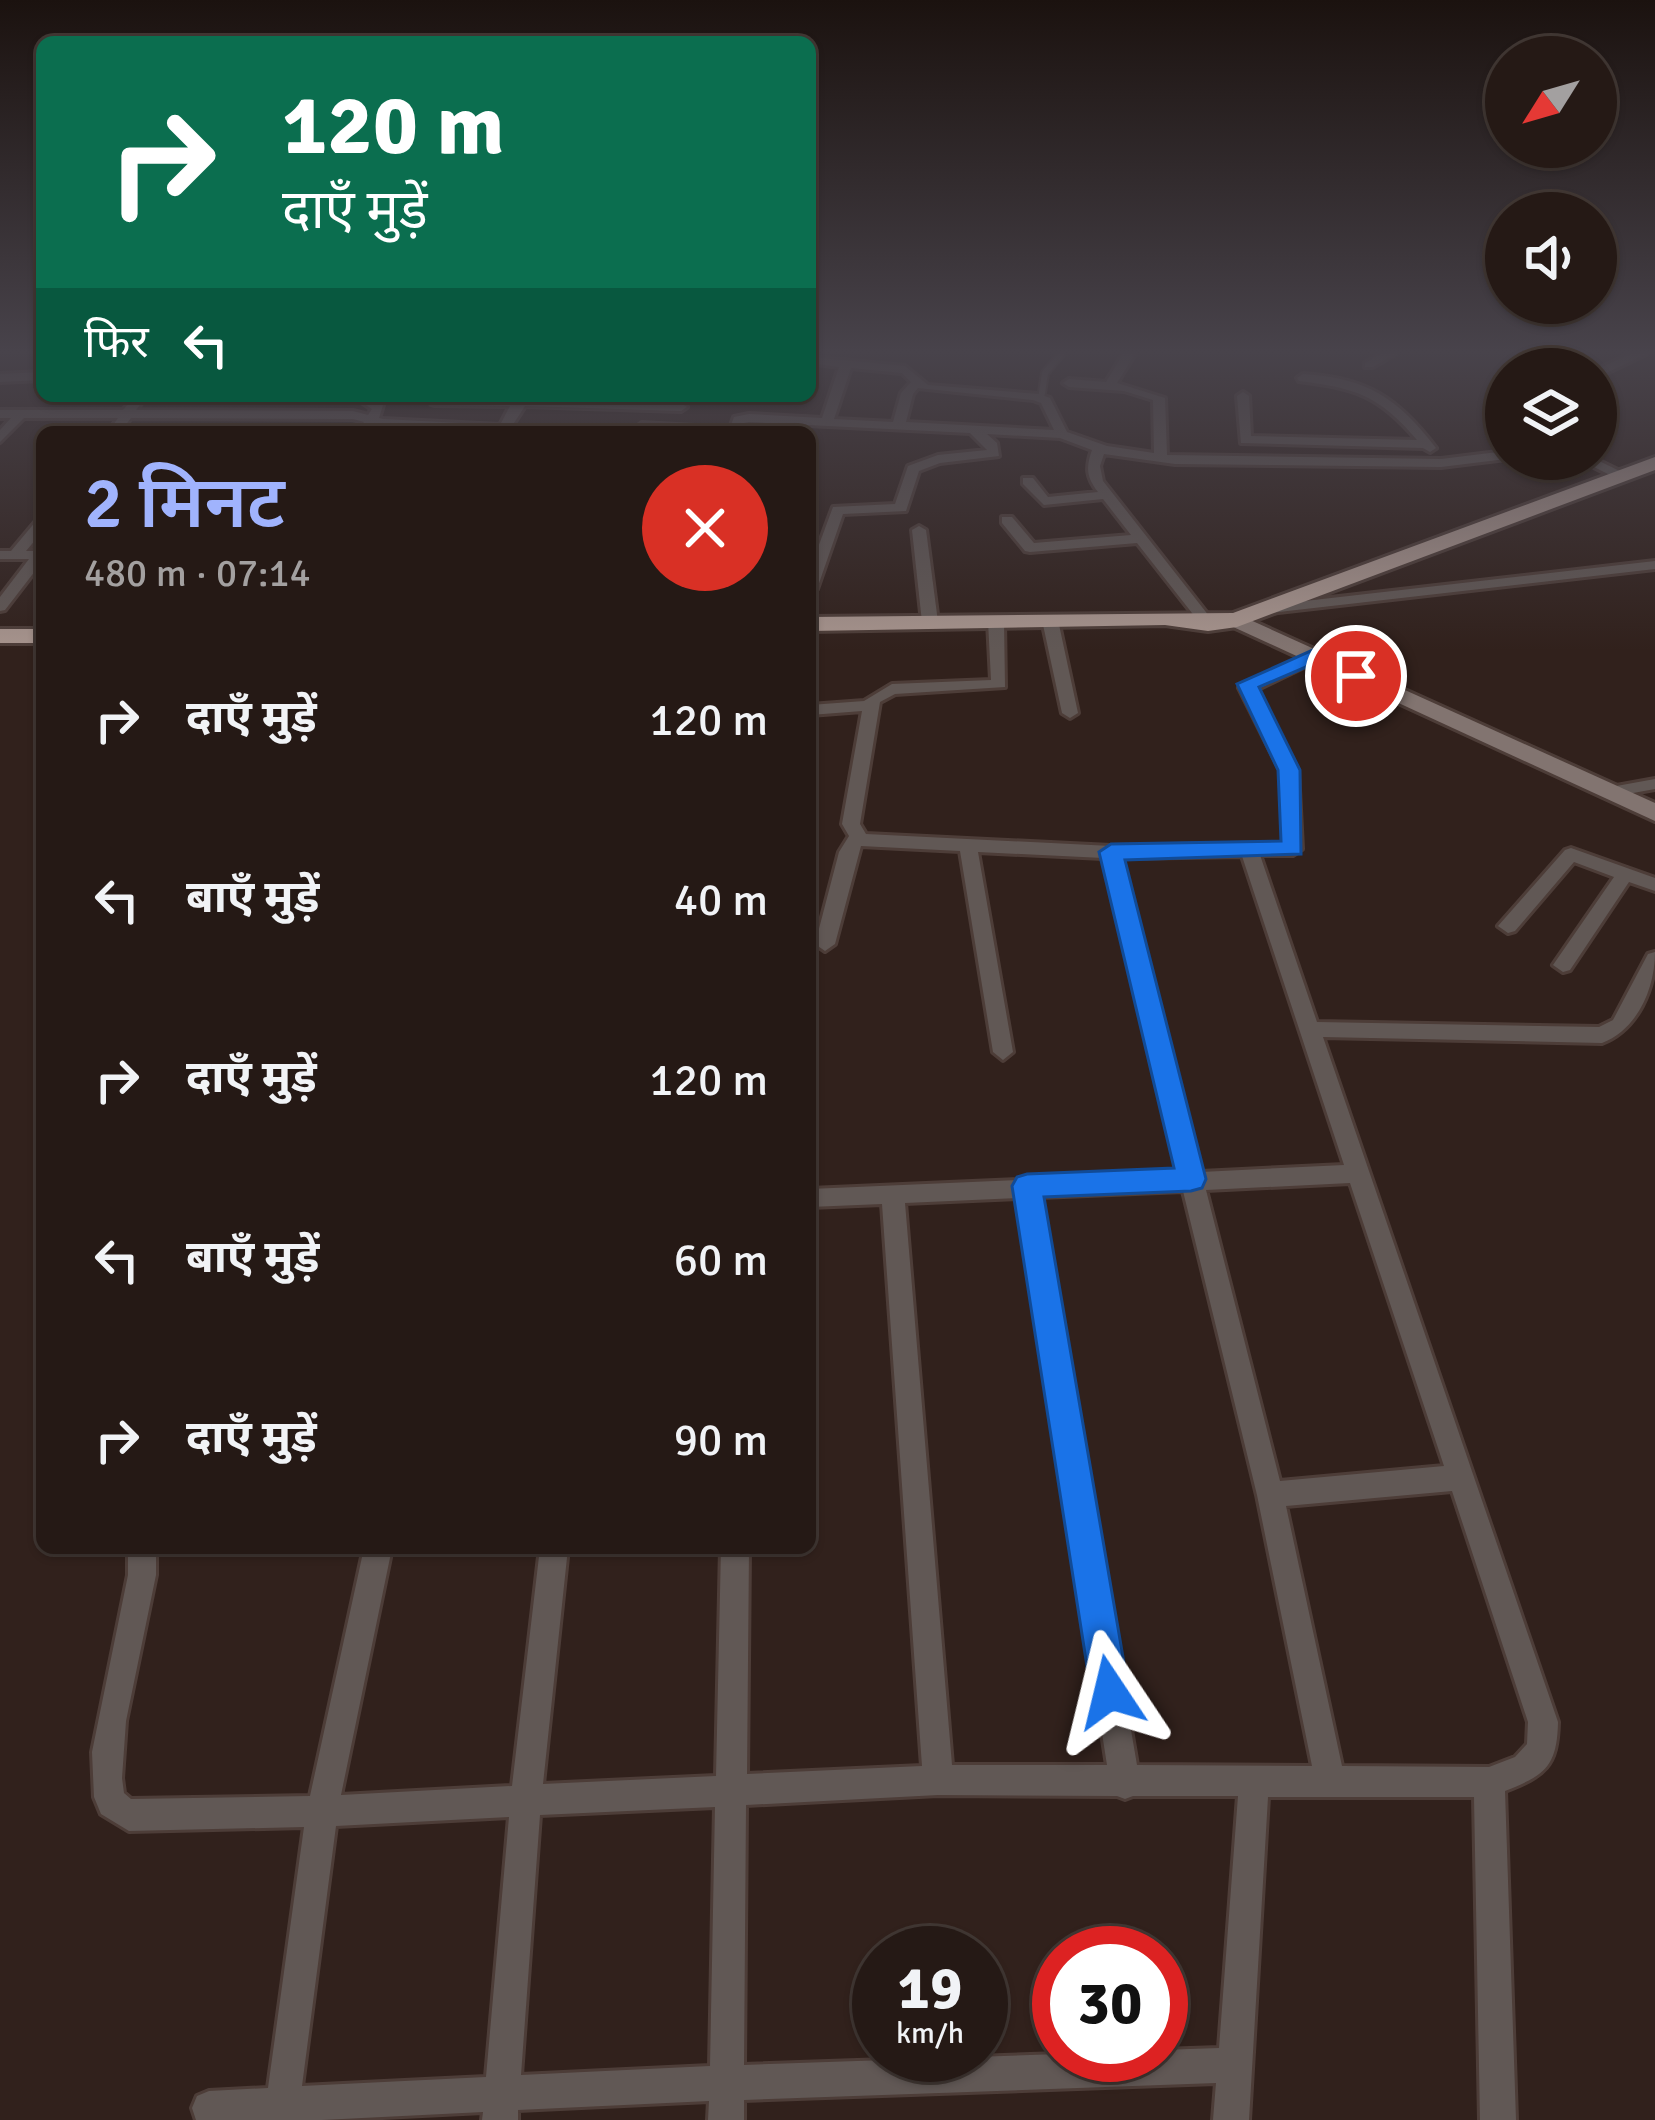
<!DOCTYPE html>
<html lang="hi">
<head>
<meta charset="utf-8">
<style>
  :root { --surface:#251915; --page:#312622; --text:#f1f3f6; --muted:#a3a0a0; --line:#423834; --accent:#a0b3fd }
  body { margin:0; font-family:Signika,"Noto Sans Devanagari",sans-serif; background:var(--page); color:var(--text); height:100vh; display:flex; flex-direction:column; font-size:45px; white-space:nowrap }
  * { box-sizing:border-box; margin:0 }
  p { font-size:39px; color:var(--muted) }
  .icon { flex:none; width:66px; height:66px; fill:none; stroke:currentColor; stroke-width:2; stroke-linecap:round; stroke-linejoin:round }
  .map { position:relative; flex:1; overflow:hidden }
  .drawer { position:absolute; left:36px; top:426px; width:780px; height:1128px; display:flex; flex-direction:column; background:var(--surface); border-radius:18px; box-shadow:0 3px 9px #0004,0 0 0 3px var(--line) }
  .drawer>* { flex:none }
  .guide { position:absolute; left:36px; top:36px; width:780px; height:366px; border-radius:18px; box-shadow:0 3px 9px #0004,0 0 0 3px var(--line); background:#0b6e4f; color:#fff; overflow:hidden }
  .needle { width:78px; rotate:233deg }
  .tools { position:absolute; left:1485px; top:36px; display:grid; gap:24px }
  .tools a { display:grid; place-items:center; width:132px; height:132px; border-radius:50%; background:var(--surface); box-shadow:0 3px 9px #0004,0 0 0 3px var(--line); font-size:60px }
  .speed { position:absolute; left:852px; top:1926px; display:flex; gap:24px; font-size:60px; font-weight:700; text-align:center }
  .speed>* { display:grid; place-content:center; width:156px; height:156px; border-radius:50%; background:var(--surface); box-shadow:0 3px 9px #0004,0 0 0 3px var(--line); line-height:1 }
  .speed small { font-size:30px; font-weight:400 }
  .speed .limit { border:18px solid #d22; background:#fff; color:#111 }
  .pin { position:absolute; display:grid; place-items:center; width:102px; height:102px; color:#fff; margin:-51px; border:6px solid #fff; border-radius:50%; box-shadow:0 3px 12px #0007 }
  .me { position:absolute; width:132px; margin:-66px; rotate:350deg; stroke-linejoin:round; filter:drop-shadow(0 0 9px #0008) }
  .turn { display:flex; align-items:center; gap:42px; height:252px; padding:0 48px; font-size:54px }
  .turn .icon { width:156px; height:156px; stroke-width:2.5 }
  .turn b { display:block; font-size:84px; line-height:102px }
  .then { display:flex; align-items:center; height:114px; padding:0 48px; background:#0003; gap:24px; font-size:45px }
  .round { display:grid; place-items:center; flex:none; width:126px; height:126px; border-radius:63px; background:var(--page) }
  .headline { display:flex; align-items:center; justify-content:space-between; height:204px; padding:0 48px }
  h1 { font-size:72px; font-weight:600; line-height:90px; color:var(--accent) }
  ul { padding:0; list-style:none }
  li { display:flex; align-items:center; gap:36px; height:180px; padding:0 48px }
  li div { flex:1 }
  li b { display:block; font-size:45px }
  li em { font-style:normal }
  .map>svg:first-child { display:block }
</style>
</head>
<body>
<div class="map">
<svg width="1655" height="2120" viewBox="0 0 1655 2120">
  <rect width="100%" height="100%" fill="#31211c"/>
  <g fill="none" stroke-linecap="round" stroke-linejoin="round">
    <defs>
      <path id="service" d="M1041,399L1045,373L1061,354"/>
      <g id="minor">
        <path d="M1123,354H1135L1117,383L1165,398L1167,455L1441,459L1506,451V459L1441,467L1175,464L1104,454L1100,466L1103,481L1213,621L1216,624L1208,629L1203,627L1137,543L1030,552L1025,551L1002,523V517H1012L1034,543L1131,535L1103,499L1044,505L1023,484V478H1033L1048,497L1098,492C1086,477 1086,467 1092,450L1060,438L987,434L997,443L999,456L940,463L919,471L906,511L843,514L817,589L810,593V569L833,507L895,504L908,466L938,455L987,450L970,433L749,422L744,423L741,432H630L642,423L730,428L734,417L749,414L822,418L839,367L810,363V357L905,366L928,385L1039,394L1050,398L1067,432L1107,446L1154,453L1153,400L1124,391L1069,387L1063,383L1069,379L1106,382ZM851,368L902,373L911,382L901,393L893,422L834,419ZM918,388L1033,400L1041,403L1054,430L906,422L913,394Z"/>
        <path d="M1380,354H1395L1373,367H1365V363Z"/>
        <path d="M1630,354H1646L1596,378V370Z"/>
        <path d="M42,372V380L0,382V374Z"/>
        <path d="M1303,374C1367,378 1398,398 1436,448L1430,452L1423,448L1241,443L1237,396L1243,392L1249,396L1251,436L1417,440C1379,395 1355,388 1299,381L1297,378Z"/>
        <path d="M135,396H147L136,410L353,411L368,415L372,409L352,396H367L383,405L379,418L383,419L500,425L510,406L435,405L431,404L428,396L681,403L687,407L681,411L525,406L512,426L557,428L563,432H484L375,425L367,431L361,427L364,422L353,419L131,418L120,432H108L118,418H24L0,442V430L11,418H0V410H123Z"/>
        <path d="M1578,459H1595L1630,476L1618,479Z"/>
        <path d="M42,519V532L26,551H42V562L5,610L0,611V597L29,559H0V551H11L37,520Z"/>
        <path d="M919,526L926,530L938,622L930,627L922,622L912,530Z"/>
        <path d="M1655,561V569L1269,613L1262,609L1269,605Z"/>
        <path d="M1050,615L1058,620L1078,713L1070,718L1062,713L1042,620Z"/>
        <path d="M996,616L1004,621L1005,687L895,694L880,702L860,824L866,834L1111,846L1284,843L1280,770L1239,688L1314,651L1322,656L1320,659L1256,690L1298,770L1302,849L1293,855H1260L1317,1022L1599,1027L1613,1020L1648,954L1655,952C1655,988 1638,1029 1602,1043L1323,1037L1558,1722C1557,1767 1545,1775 1505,1791L1516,2120H1480L1474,1797H1268L1249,2120H1213L1216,2083L744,2100V2120H708L709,2101L518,2110V2120H482L483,2112L322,2120H196L192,2108L197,2096L209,2091L268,2088L304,1827L129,1831L101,1814L94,1797L92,1752L128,1575V1548H156V1575L126,1721L122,1778L124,1793L131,1799L310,1796L364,1548H392L341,1795L512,1786L540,1548H568L543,1784L716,1776L721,1548H749L747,1774L922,1766L882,1204L810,1207V1189L1179,1173L1103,858L978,852L1013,1052L1003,1060L993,1052L960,851L861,846L835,944L825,951L815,944L839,852L849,836L842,824L862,711L810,715V705L864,701L892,684L991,680L988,621ZM1242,856L1344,1165L1201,1172L1122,858ZM1350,1183L1444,1466L1280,1481L1206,1190ZM1183,1191L1257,1495L1312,1766L1137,1765L1040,1197ZM1018,1198L1107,1765H952L905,1203ZM1452,1491L1528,1722L1527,1744L1515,1757L1489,1767L1342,1766L1286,1506ZM938,1795L1117,1796L1125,1799L1133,1796H1238L1219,2048L1161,2050V2055L1059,2054L744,2065L746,1805ZM715,1807L710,2066L521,2075L540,1815ZM509,1817L486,2077L302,2086L336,1826Z"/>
        <path d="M1655,779V789L1611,797L1602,792L1611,787Z"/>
        <path d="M1571,848L1655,878V891L1629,882L1570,970L1563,972L1553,965L1614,877L1574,862L1515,931L1508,933L1498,926L1565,850Z"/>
      </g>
      <path id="secondary" d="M1237,614L1655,803V821L1229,625V615Z"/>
      <g id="trunk">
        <path d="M1655,457V470L1237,627L1208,631L1165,625L810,631V617L1233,613Z"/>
        <rect x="0" y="629" width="42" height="14"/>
      </g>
    </defs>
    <use href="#service" stroke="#4d3d38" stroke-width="10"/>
    <use href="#minor" stroke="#4d3d38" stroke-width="6"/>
    <use href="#secondary" stroke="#4d3d38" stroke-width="6"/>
    <use href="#trunk" stroke="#4d3d38" stroke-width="6"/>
    <use href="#service" stroke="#615855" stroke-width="6"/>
    <use href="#minor" fill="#615855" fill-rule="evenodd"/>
    <use href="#secondary" fill="#827470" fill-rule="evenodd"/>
    <use href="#trunk" fill="#a7948d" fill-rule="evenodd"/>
  </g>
  <linearGradient id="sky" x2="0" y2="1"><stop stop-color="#1b120f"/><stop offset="0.54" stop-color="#48434b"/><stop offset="1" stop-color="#48434b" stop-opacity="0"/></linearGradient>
  <rect width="1655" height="651" fill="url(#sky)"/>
  <path fill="#1a73e8" stroke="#114b97" stroke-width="3" d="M1313,650L1366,676L1356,682L1313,664L1259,687L1300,770L1301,854L1125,860L1206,1179L1202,1188L1191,1191L1044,1197L1129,1692L1124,1705L1110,1711L1097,1705L1091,1692L1012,1186L1017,1177L1027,1174L1174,1168L1099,852L1111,844L1281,841L1278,770L1237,684Z"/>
</svg>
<div class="tools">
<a><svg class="needle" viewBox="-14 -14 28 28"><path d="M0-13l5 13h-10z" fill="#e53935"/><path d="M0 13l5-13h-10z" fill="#a3a0a0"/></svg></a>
<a><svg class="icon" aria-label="sound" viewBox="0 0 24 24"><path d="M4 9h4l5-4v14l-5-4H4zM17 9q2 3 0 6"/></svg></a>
<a><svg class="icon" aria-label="layers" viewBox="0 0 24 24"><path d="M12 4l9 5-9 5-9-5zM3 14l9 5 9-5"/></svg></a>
</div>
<div class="speed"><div>19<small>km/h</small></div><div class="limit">30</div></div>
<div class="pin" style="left:1356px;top:676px;background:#d93025"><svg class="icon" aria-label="arrive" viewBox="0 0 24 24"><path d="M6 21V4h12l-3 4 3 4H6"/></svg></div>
<svg class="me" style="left:1110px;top:1692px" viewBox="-20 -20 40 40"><path d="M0-17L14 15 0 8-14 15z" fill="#1a73e8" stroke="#fff" stroke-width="4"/></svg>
<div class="guide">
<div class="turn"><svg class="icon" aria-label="right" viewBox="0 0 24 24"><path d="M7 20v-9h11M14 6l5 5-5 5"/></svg><div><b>120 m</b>दाएँ मुड़ें</div></div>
<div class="then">फिर<svg class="icon" aria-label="left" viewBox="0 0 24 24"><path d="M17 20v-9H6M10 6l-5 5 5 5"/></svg></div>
</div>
<section class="drawer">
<div class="headline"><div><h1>2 मिनट</h1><p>480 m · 07:14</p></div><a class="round" style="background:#d93025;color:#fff"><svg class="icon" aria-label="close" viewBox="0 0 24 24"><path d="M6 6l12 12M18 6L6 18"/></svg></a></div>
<ul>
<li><svg class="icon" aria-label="right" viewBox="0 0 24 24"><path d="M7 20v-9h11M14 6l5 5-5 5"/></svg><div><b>दाएँ मुड़ें</b></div><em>120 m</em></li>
<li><svg class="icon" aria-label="left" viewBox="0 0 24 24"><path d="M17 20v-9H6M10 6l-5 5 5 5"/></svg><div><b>बाएँ मुड़ें</b></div><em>40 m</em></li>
<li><svg class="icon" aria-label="right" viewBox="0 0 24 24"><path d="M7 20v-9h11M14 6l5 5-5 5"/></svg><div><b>दाएँ मुड़ें</b></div><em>120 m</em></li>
<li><svg class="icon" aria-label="left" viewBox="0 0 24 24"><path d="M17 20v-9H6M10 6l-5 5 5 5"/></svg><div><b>बाएँ मुड़ें</b></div><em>60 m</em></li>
<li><svg class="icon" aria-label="right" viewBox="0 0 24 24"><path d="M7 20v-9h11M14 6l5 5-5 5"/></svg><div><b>दाएँ मुड़ें</b></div><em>90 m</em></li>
</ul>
</section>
</div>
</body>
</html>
